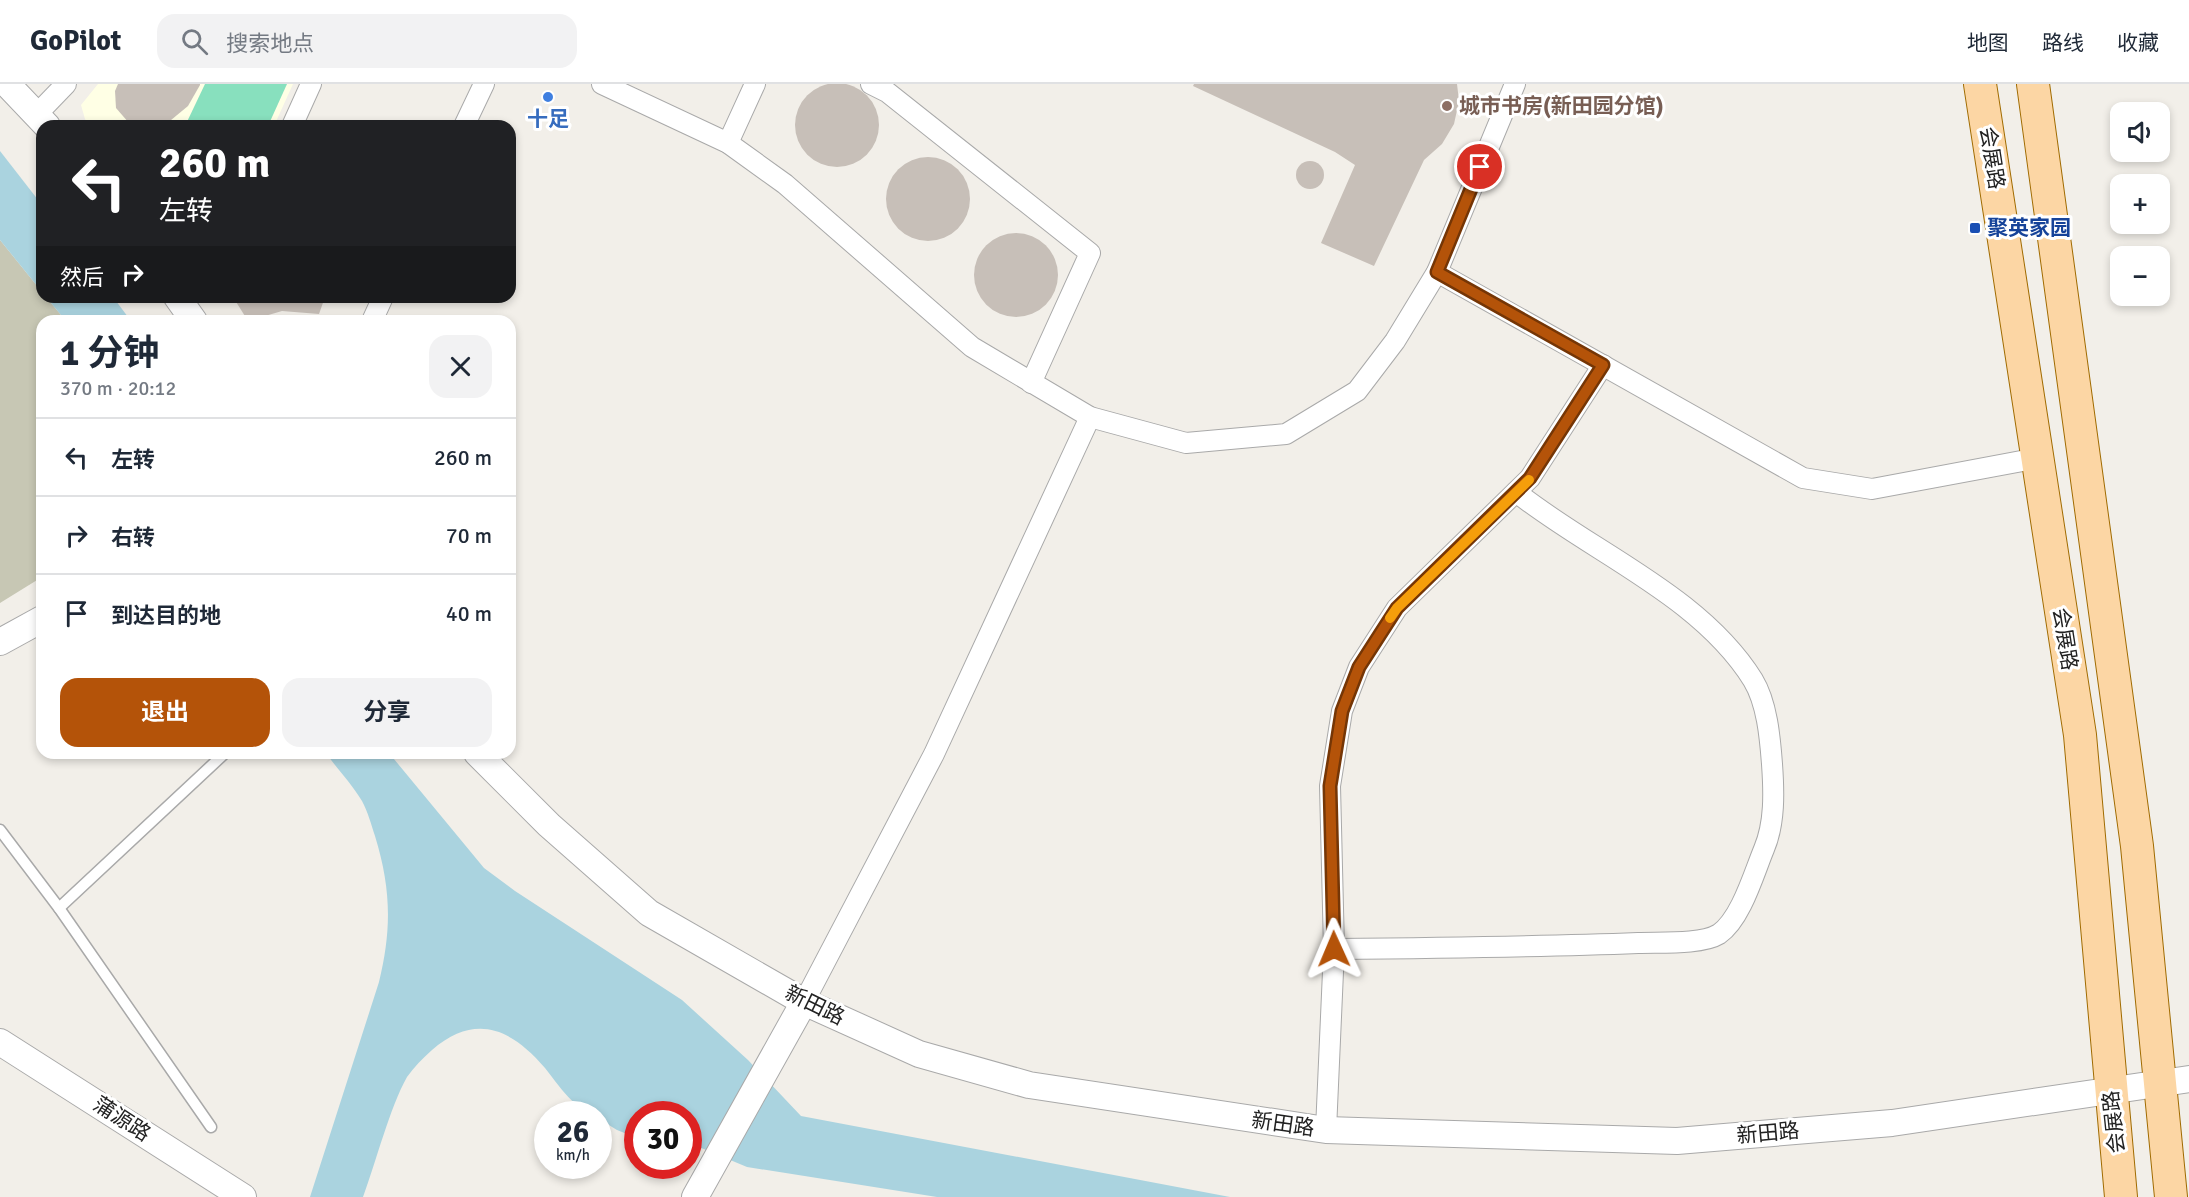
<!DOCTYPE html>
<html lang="zh">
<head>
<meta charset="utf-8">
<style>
  :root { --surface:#fff; --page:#f2f2f3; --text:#1f2937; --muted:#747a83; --line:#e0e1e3; --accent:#b45309 }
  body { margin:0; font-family:Signika,"Noto Sans SC",sans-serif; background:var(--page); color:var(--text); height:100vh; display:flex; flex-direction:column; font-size:22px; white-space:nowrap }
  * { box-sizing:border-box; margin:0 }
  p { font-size:20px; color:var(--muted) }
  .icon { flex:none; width:33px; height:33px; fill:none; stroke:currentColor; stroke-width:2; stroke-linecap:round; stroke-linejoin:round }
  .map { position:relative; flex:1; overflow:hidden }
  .drawer { position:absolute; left:36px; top:231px; width:480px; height:444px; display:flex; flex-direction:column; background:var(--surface); border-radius:18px; box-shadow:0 3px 9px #0003 }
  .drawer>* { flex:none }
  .guide { position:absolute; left:36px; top:36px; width:480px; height:183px; border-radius:18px; box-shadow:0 3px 9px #0003; background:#202124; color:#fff; overflow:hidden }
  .tools { position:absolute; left:2110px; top:18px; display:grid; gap:12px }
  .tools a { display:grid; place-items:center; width:60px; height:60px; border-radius:12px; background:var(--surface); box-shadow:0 3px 9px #0003; font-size:30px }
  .speed { position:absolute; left:534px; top:1017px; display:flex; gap:12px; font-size:30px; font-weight:700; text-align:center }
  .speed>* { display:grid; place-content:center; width:78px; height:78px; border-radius:50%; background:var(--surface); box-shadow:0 3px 9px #0003; line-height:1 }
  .speed small { font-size:15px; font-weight:400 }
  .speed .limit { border:9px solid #d22; background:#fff; color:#111 }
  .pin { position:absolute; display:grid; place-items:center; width:51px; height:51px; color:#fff; margin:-26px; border:3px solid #fff; border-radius:50%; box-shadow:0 2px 6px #0007 }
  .me { position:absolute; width:66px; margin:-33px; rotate:359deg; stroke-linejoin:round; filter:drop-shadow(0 0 4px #0008) }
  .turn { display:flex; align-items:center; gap:21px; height:126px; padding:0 24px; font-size:27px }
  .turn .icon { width:78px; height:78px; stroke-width:2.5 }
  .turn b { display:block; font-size:42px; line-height:51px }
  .then { display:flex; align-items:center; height:57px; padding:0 24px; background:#0003; gap:12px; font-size:22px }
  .round { display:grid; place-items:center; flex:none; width:63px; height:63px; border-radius:18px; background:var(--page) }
  .summary { display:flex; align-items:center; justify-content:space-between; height:102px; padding:0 24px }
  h1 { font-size:36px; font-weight:700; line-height:45px }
  .button { display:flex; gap:12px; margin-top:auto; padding:12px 24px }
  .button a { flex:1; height:69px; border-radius:18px; background:var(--accent); color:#fff; font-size:24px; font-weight:700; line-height:69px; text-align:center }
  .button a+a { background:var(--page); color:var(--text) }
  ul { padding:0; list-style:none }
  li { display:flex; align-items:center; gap:18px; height:78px; padding:0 24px; border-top:2px solid var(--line) }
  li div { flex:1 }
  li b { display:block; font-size:22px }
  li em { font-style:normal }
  header { display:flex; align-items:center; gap:36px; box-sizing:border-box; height:84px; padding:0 30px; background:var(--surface); border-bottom:2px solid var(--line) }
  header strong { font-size:28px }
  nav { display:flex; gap:33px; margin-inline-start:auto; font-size:21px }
  .search { width:420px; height:54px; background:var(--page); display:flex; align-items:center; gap:15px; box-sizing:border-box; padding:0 21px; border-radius:18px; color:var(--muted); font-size:22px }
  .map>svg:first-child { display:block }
</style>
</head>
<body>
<header>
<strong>GoPilot</strong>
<div class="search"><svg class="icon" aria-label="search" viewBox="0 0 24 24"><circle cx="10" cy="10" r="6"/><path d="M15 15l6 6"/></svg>搜索地点</div>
<nav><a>地图</a><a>路线</a><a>收藏</a></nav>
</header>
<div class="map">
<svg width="2189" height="1113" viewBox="0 0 2189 1113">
  <rect width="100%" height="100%" fill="#f2efe9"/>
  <path fill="#ffffe5" d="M98,0H293L274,42H90L85,35L81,21Z"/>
  <path fill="#c7c7b4" d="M0,156L42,208V213H46L66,237H42V493L0,519Z"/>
  <path fill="#88e0be" d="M205,0H287L268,42H185Z"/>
  <g fill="#aad3df">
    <path d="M0,67L42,121V208L0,156Z"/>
    <path d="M46,213H113L131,237H66Z"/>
    <path d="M326,669H389L484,784L515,807L682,916L748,976L801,1032L1230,1113H937L747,1083L699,1063L689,1062L688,1030H638L637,1054L617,1046L599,1035L598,1030C577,1030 557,999 545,984C511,944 475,929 432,966C423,974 414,983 407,993C390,1023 376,1078 363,1113H310L379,898C392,845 391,804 375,752C371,740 368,728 362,717C352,700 337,685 326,669Z"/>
  </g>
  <g fill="#c7bfb8">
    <circle cx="837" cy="41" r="42"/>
    <path d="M118,0H200V1L188,22L165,41L129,39L116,24L115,7Z"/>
    <path d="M1194,0H1457L1459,17L1454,40L1442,60L1424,76L1374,182L1321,159L1355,81L1335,68L1193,2Z"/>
    <circle cx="928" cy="115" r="42"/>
    <circle cx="1310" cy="91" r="14"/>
    <circle cx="1016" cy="191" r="42"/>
    <path d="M233,213H325L319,230L282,227L248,237Z"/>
  </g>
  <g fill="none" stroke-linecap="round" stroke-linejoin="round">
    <defs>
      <g id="service">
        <path d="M0,746L59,824L211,1043"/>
        <path d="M59,824L225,669"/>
      </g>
      <g id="minor">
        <path d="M602,0L728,59L785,100L972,263L1090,333L1186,359L1286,350L1357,307L1395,257L1437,188L1515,0"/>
        <path d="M871,0L887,8L1090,169L1031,299"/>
        <path d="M38,29L66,0"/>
        <path d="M292,42L311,0"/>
        <path d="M464,42L484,0"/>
        <path d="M728,59L755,0"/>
        <path d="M1437,188L1803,394L1872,405L2038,374"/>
        <path d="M372,237L383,213"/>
        <path d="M1334,865C1435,864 1536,863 1638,859C1659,858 1701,861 1719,850C1741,835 1754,789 1764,765C1775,739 1774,708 1772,680C1770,653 1767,619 1753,596C1700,511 1591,468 1516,408"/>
        <path d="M804,918L934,670L1090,333"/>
        <path d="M1326,1046L1334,865L1330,702L1342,627L1359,583L1397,524L1530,394L1603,281"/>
      </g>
      <g id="tertiary">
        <path d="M7,0L47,42"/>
        <path d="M177,213L194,237"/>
        <path d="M0,558L42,535"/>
        <path d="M477,669L549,741L649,829L804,918L919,970L1029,1001L1326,1046L1677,1057L1892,1039L2189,995"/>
        <path d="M0,958L243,1113"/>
        <path d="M695,1113L804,918"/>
      </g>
      <g id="primary">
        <path d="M1980,0L2080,651L2121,1113"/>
        <path d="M2033,0L2137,762L2171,1113"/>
      </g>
    </defs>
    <use href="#service" stroke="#a9a9a9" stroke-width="13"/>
    <use href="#minor" stroke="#a9a9a9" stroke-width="22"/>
    <use href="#tertiary" stroke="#a9a9a9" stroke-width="28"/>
    <use href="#primary" stroke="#a06b00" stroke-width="34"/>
    <use href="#service" stroke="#fff" stroke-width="10"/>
    <use href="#minor" stroke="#fff" stroke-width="20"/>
    <use href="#tertiary" stroke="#fff" stroke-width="26"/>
    <use href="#primary" stroke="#fcd6a4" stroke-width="32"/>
  </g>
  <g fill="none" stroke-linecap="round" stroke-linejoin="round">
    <defs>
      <path id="route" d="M1334,865L1330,702L1342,627L1359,583L1397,524L1530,394L1603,281L1437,188L1480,83"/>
    </defs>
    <use href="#route" stroke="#753606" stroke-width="15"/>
    <use href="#route" stroke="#b45309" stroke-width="10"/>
    <path stroke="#f59e0b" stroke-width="10" d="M1390,534L1397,524L1529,396"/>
  </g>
  <circle fill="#3f7fe0" stroke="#fff" stroke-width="2" cx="548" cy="13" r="6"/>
  <circle fill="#8d6e63" stroke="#fff" stroke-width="2" cx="1447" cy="22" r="6"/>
  <rect fill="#1a4fb4" stroke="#fff" stroke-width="2" x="1969" y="138" width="12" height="12" rx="3"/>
  <g text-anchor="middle" stroke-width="6" stroke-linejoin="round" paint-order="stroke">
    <g font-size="21" font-weight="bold" fill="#785e54" stroke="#fff" text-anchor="start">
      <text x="1459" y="29">城市书房(新田园分馆)</text>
    </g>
    <g font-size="21" font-weight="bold" fill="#366cbe" stroke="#fff">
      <text x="548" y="42">十足</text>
    </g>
    <g font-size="21" fill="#222" stroke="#fff">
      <text transform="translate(1992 74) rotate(81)" y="7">会展路</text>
      <text transform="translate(2065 555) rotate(81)" y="7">会展路</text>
      <text transform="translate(815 921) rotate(26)" y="7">新田路</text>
      <text transform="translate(122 1035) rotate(33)" y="7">蒲源路</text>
      <text transform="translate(2114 1038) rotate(-96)" y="7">会展路</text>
      <text transform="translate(1283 1040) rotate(8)" y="7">新田路</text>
      <text transform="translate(1768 1049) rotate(-5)" y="7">新田路</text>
    </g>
    <g font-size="21" font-weight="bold" fill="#164399" stroke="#fff" text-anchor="start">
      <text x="1987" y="151">聚英家园</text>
    </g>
  </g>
</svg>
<div class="tools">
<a><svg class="icon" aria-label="sound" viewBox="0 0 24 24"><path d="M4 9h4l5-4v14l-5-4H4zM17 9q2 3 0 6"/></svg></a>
<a>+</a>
<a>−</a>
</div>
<div class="speed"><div>26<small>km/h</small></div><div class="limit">30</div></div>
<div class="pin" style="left:1480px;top:83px;background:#d93025"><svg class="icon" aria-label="arrive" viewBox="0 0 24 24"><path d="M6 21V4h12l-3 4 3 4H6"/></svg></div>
<svg class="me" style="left:1334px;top:865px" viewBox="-20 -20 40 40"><path d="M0-17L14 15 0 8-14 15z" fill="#b45309" stroke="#fff" stroke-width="4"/></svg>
<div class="guide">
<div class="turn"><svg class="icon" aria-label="left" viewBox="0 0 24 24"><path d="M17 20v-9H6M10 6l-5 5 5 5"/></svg><div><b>260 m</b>左转</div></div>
<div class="then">然后<svg class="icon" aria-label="right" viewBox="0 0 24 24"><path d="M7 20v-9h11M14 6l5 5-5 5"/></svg></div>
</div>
<section class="drawer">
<div class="summary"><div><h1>1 分钟</h1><p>370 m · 20:12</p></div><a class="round"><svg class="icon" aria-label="close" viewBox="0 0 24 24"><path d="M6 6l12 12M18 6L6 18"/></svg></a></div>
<ul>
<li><svg class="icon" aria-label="left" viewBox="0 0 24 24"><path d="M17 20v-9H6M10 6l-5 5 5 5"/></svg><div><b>左转</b></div><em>260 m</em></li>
<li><svg class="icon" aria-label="right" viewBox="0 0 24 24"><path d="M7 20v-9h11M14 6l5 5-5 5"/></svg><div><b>右转</b></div><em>70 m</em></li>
<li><svg class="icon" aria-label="arrive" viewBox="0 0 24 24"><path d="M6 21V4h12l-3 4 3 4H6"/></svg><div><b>到达目的地</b></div><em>40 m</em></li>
</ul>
<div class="button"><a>退出</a><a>分享</a></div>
</section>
</div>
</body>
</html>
